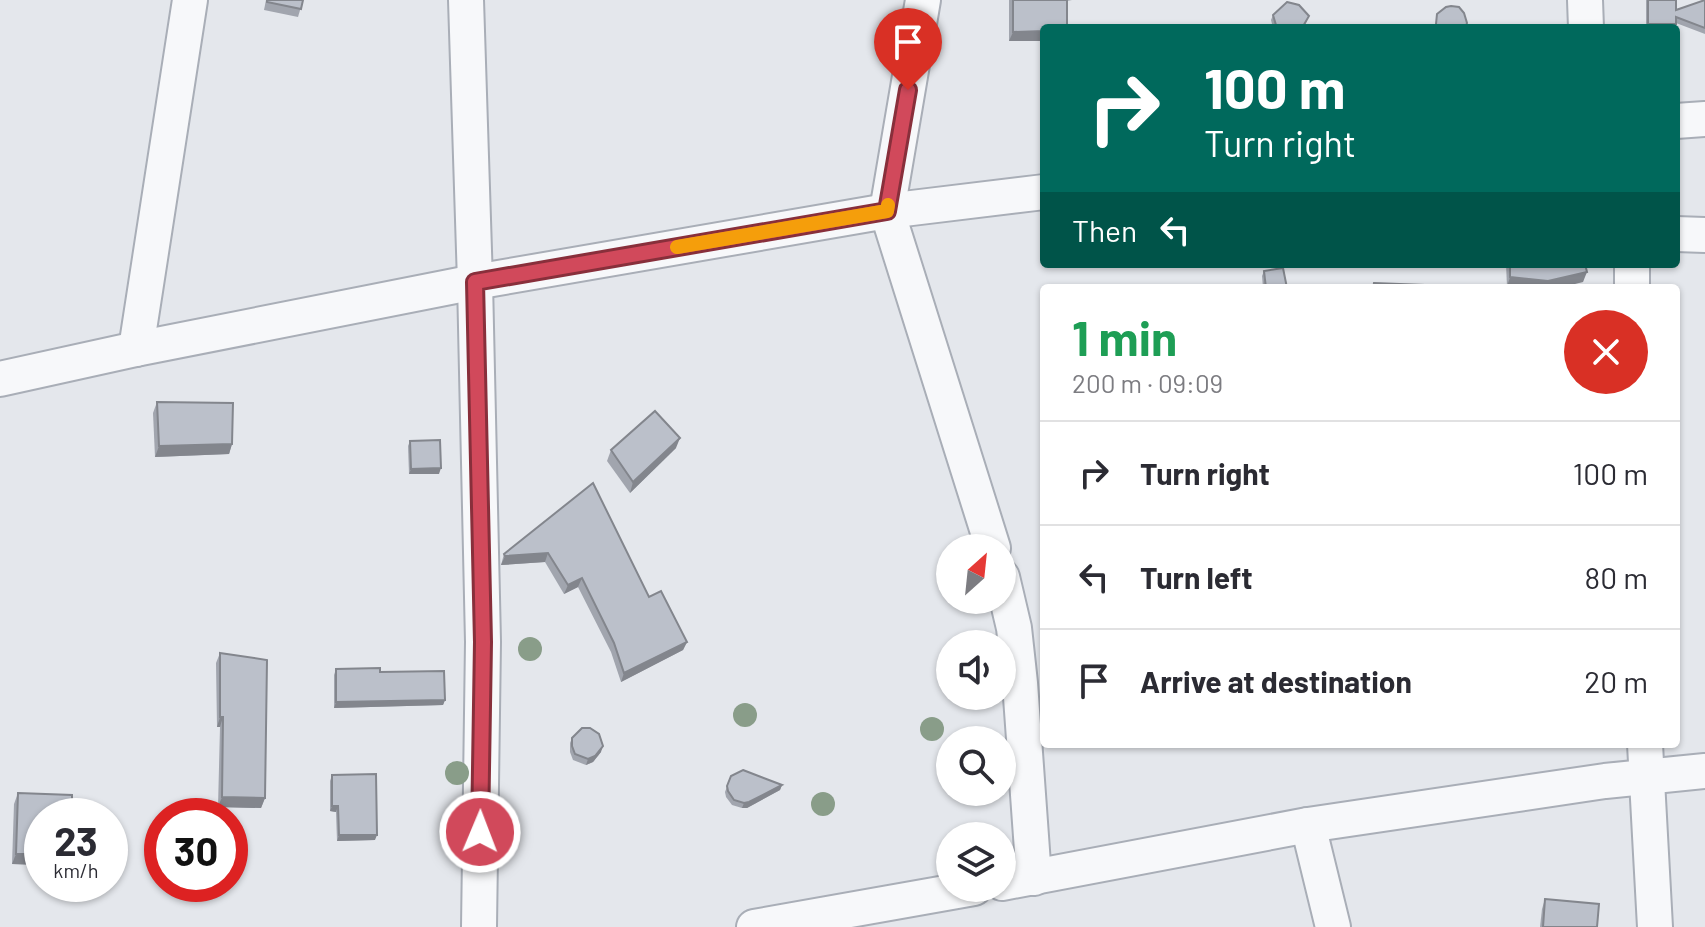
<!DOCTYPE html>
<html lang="en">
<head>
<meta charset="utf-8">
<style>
  :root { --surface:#fff; --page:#f7f7f7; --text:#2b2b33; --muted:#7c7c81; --line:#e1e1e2 }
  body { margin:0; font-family:Barlow,sans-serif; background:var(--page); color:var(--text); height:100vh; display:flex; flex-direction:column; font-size:30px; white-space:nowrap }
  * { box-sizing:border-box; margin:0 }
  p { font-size:26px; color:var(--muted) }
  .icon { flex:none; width:44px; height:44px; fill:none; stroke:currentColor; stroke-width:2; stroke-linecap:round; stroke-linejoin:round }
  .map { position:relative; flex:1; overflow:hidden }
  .sheet { position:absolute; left:1040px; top:284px; width:640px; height:464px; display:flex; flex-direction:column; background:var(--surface); border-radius:8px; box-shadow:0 2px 6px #0004 }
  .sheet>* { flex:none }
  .guide { position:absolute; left:1040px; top:24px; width:640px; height:244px; border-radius:8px; box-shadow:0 2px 6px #0004; background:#00695c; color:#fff; overflow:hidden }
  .needle { width:52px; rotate:27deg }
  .tools { position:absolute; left:936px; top:534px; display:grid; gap:16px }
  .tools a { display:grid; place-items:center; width:80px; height:80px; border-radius:50%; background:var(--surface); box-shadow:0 2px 6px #0004; font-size:40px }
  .speed { position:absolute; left:24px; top:798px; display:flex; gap:16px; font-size:40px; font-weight:700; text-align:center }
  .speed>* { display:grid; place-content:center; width:104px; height:104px; border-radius:50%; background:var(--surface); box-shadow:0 2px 6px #0004; line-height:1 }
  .speed small { font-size:20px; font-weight:400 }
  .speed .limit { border:12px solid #d22; background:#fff; color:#111 }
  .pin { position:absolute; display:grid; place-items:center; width:68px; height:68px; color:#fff; margin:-82px -34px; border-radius:50% 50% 50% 0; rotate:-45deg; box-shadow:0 0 8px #0007 }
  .pin .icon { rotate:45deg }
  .me { position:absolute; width:88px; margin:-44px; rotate:1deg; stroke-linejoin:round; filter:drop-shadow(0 0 6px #0008) }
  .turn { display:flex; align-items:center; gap:28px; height:168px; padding:0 32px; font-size:36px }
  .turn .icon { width:104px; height:104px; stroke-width:2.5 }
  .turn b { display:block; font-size:56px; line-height:68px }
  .then { display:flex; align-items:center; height:76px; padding:0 32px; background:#0003; gap:16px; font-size:30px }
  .round { display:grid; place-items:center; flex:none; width:84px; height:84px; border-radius:42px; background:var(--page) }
  .headline { display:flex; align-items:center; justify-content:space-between; height:136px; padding:0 32px }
  h1 { font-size:48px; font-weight:700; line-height:60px; color:#1e9e55 }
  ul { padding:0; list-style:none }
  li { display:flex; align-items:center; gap:24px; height:104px; padding:0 32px; border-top:2px solid var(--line) }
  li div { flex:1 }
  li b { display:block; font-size:30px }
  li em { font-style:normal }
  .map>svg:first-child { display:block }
</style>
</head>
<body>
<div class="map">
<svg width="1705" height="927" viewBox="0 0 1705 927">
  <rect width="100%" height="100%" fill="#e4e7ec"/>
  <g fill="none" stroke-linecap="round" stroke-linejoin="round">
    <defs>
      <g id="street">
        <path d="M466,0L475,282L483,642L479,927"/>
        <path d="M923,0L887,211L993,548"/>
        <path d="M1585,0L1586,28"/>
        <path d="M1676,121L1705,119"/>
        <path d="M1676,234L1705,235"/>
        <path d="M1632,264V288"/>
        <path d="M136,349L190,0"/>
        <path d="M0,379L136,349L475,282L887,211L1044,192"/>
        <path d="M1002,577L1014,628L1020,683L1034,878"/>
        <path d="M1645,744L1655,927"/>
        <path d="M1308,825L1333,927"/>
        <path d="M1002,883L1308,825L1605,781L1705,771"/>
        <path d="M754,927L974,888"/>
      </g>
    </defs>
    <use href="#street" stroke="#a9aeb7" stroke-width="38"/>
    <use href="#street" stroke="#f7f8fa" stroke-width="34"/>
  </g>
  <g fill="#899d89">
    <circle cx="530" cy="649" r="12"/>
    <circle cx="745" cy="715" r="12"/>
    <circle cx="932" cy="729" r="12"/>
    <circle cx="457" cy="773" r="12"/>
    <circle cx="823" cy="804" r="12"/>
  </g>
  <g fill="#a1a5ae">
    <path d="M266,0H303L298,17L264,10Z"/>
    <path d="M1009,0H1072L1067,1L1044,28V41H1009Z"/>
    <path d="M1646,0H1676V10L1705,0V34L1676,23L1675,28H1646Z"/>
    <path d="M1273,15L1307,21L1303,28H1273L1271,20Z"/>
    <path d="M1506,264H1585L1583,282L1507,287Z"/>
    <path d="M1264,271L1287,288H1263L1262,276Z"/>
    <path d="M157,402L232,444L229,454L155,457L153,413Z"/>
    <path d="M410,441L439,474H409L408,446Z"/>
    <path d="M676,448L630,493L607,461L611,450Z"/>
    <path d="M593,483L649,597L687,642L683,650L621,682L611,652L578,587L564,594L545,562L501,565L504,554Z"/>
    <path d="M220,653L265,798L261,808L218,807L220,727H217L216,663Z"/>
    <path d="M336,669L380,672L445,700L443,705L334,708V675Z"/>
    <path d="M572,738L601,752L593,762L586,765L573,760L570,752V743Z"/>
    <path d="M332,775L375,840L337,841L336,812L330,811V781Z"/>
    <path d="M731,776L782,785L780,790L747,808H742L732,805L726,797L725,792Z"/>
    <path d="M18,793L42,816V865L12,864L14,804Z"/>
    <path d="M1545,899L1597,927H1540L1542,909Z"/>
  </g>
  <g fill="#83868d">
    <path d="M1648,24H1676L1675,28H1646Z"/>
    <path d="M1044,31V41H1009L1013,32Z"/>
    <path d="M1587,272L1583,282L1559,288L1507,287L1510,277Z"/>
    <path d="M680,438L676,448L630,493L633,482Z"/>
    <path d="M232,444L229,454L155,457L159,446Z"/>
    <path d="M441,468L439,474H409L411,469Z"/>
    <path d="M548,553L545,562L501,565L505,556Z"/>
    <path d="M582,578L578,587L564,594L568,585Z"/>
    <path d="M687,642L683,650L621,682L624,673Z"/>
    <path d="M445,700L443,705L334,708L336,702Z"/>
    <path d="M220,717H223L220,727H217Z"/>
    <path d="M603,746L601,752L593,762L586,765L588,759Z"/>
    <path d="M782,785L780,790L747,808H742L744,803Z"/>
    <path d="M222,797L265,798L261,808L218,807Z"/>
    <path d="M332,806H338L336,812L330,811Z"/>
    <path d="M339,835H377L375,840L337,841Z"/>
    <path d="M16,854H42V865L12,864Z"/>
  </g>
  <g fill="#bbc0ca" stroke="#83868d" stroke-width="2">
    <path d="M267,0H303L301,9L267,2Z"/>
    <path d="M1013,0H1067V28H1044V31L1013,32Z"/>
    <path d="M1648,0H1676V10L1705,0V28L1676,17V24H1648Z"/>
    <path d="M1287,2L1299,5L1309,16L1302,28H1278L1276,25L1273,15Z"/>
    <path d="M1451,6L1459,7L1464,13L1467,23L1465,28H1438L1436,24L1437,14L1446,7Z"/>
    <path d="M1510,264H1585L1587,272L1548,281L1510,277Z"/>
    <path d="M1283,268L1287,288H1266L1264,271Z"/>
    <path d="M1374,283L1424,285V288H1373Z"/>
    <path d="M157,402L233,403L232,444L159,446Z"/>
    <path d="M655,411L680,438L633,482L611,450Z"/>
    <path d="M440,440L441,468L411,469L410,441Z"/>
    <path d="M593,483L649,597L661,591L687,642L624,673L614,643L582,578L568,585L548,553L505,556L504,554Z"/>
    <path d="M220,653L267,660L265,798L222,797L223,717H220Z"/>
    <path d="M380,668V672L444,671L445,700L336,702V669Z"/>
    <path d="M582,728H590L599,734L603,746L595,756L588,759L575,754L572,746V738Z"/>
    <path d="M743,770L782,785L749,802L744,803L734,800L728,791L727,786L731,776Z"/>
    <path d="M376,774L377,835H339L338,806H332V775Z"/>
    <path d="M18,793L72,795V816H42V854H16Z"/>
    <path d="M1545,899L1599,904L1597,927H1543Z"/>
  </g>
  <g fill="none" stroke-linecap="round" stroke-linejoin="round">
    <defs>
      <path id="route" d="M480,832L483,642L475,282L887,211L908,90"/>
    </defs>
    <use href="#route" stroke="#882f3b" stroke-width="20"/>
    <use href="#route" stroke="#d1495b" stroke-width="14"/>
    <path stroke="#f59e0b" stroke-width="14" d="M677,247L887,211L888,205"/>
  </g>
</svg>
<div class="tools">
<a><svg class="needle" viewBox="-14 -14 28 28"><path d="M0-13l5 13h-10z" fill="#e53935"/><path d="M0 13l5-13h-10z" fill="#7c7c81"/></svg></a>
<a><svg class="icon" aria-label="sound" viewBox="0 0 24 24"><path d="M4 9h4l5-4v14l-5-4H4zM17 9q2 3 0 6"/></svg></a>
<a><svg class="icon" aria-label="search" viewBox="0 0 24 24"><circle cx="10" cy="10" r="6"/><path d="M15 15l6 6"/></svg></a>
<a><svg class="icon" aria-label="layers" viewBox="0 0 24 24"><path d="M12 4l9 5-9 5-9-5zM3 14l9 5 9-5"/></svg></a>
</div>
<div class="speed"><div>23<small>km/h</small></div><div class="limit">30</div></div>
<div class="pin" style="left:908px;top:90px;background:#d93025"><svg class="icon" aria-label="arrive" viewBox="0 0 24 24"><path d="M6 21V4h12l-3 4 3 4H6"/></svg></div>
<svg class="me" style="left:480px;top:832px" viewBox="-20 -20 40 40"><circle r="17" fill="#d1495b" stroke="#fff" stroke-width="3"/><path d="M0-11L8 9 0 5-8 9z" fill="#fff"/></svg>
<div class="guide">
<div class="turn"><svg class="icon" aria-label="right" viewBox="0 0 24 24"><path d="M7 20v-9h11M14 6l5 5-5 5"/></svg><div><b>100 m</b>Turn right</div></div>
<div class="then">Then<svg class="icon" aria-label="left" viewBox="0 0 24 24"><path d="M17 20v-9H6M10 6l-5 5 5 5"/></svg></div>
</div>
<section class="sheet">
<div class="headline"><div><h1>1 min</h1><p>200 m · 09:09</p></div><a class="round" style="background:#d93025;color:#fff"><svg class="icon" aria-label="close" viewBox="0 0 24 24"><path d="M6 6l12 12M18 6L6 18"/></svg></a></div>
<ul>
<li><svg class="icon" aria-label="right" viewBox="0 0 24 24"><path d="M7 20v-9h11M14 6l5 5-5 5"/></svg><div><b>Turn right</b></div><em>100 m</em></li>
<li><svg class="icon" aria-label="left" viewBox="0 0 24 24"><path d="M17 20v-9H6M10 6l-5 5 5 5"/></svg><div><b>Turn left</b></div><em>80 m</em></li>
<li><svg class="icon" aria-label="arrive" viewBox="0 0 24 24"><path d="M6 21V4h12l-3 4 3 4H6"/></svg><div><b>Arrive at destination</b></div><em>20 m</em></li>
</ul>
</section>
</div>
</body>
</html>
